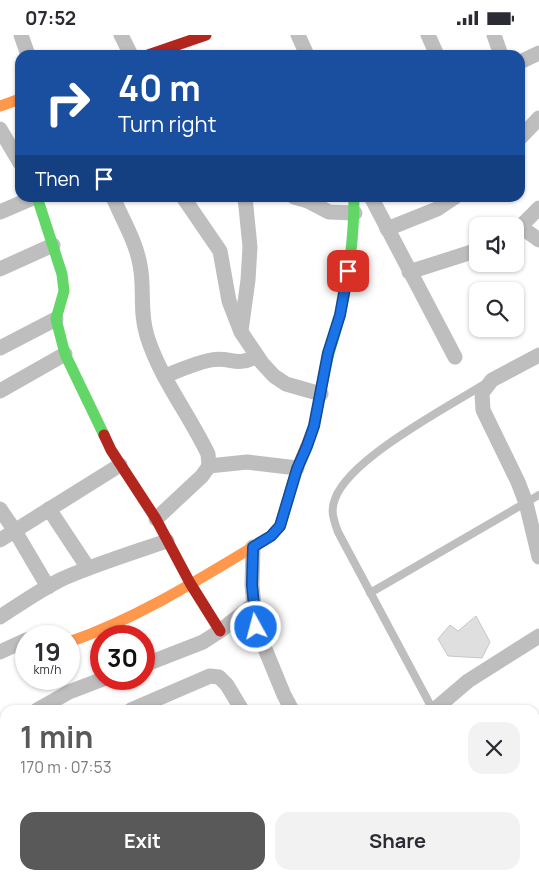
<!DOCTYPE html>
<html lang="en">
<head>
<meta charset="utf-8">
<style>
  :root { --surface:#fff; --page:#f2f2f3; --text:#2b2b33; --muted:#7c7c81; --accent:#595959 }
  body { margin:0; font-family:Manrope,sans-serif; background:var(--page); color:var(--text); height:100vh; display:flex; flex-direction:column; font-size:19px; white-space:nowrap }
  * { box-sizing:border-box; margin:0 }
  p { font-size:16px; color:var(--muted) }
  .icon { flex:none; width:28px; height:28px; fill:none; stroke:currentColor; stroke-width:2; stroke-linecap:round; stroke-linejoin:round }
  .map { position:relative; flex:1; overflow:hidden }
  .drawer { position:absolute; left:0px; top:670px; width:540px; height:175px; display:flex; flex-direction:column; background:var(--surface); border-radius:15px 15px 0 0; box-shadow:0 1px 4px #0004 }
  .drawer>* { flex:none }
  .banner { position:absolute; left:15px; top:15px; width:510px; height:152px; border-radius:15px; box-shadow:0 1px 4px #0004; background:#1a4fa0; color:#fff; overflow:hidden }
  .buttons { position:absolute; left:469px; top:182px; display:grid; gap:10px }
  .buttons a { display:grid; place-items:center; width:55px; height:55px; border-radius:10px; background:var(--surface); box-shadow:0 1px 4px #0004; font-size:25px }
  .speed { position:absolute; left:15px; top:590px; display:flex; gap:10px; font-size:25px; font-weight:700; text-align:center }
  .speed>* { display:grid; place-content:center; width:65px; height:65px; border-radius:50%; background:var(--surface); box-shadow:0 1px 4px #0004; line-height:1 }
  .speed small { font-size:12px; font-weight:400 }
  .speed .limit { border:8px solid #d22; background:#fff; color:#111 }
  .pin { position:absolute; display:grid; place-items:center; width:42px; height:42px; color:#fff; margin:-21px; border-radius:10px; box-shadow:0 2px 8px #0006 }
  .me { position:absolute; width:55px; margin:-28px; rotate:353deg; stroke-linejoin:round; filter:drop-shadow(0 0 4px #0008) }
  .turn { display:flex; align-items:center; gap:18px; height:105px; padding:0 20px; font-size:22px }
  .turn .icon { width:65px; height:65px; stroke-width:2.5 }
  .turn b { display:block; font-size:35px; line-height:42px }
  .then { display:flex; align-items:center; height:48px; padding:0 20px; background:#0003; gap:10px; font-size:19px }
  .round { display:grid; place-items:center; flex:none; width:52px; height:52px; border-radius:15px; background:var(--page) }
  .overview { display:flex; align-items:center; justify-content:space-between; height:85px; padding:0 20px }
  h1 { font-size:30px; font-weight:700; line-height:38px; color:var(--accent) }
  .cta { display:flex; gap:10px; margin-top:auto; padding:10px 20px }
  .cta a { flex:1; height:58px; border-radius:15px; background:var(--accent); color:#fff; font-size:20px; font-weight:700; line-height:58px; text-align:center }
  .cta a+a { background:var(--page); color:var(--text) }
  .status { display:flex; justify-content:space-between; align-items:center; height:35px; padding:0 25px; background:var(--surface); direction:ltr }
  .status svg { height:14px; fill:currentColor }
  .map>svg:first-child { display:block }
</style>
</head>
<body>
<div class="status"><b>07:52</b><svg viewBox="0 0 49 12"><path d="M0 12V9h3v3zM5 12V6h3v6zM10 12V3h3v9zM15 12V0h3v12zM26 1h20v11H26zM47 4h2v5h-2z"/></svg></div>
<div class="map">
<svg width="539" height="845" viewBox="0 0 539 845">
  <rect width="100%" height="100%" fill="#fff"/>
  <g fill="#dfdfdf" stroke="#c7c7c7">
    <path d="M476,581L490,607L482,623L448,621L438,604L450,590L458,596Z"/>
    <path d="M539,679V709L535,711V681Z"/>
  </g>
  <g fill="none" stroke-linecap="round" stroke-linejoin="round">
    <g stroke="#bebebe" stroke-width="8">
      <path d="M370,558L539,460"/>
      <path d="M433,675L338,497C334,486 330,476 335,464C349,424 446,373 483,350"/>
      <path d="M530,840L533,845"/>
      <path d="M32,845L43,840"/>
    </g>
    <g stroke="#bebebe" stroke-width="15">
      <path d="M21,0L28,20"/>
      <path d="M121,0L131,20"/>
      <path d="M298,0L307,20"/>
      <path d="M428,0L437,20"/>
      <path d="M494,0L501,20"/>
      <path d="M520,27L539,18"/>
      <path d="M0,94L20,128"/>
      <path d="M520,103L539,83"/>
      <path d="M113,162C122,184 136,206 140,230C145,255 139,275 147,301C160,343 189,379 208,419L209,431L202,441L156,484"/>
      <path d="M183,162L220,216L229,266L241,297L262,328L274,341L286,349L321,359"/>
      <path d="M294,162L308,166L329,177L355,178"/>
      <path d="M371,162L455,322"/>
      <path d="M0,177L35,162"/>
      <path d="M521,192L539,205"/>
      <path d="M387,194L437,174L455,162"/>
      <path d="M515,197L539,173"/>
      <path d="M0,234L53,210"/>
      <path d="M409,237L478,215"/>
      <path d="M241,296L248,245L250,212L245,162"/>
      <path d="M0,313L56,284"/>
      <path d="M539,320L492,345L482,358L483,375L518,447L526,468L539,522"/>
      <path d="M165,341C180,335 195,328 211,325C231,321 235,333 257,321"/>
      <path d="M0,356L65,319"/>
      <path d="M209,431L247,427L297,433"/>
      <path d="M0,474L15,496L48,552"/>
      <path d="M49,474L88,533"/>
      <path d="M0,505L120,430"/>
      <path d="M253,512L252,550L256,592L284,660L292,675"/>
      <path d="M0,582C20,569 40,555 62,544C96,529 132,518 167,506"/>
      <path d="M0,617L26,605"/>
      <path d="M144,630L203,607L220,596L253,570"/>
      <path d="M37,675L69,657L103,644"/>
      <path d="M131,675L210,641L219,642L227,650L242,675"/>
      <path d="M434,675L468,646L539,601"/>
      <path d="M0,799L5,797"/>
      <path d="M350,840L352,845"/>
      <path d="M417,840L420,845"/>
      <path d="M318,845L322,840"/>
    </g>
    <g stroke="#63d668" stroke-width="11">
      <path d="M37,162L62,239L64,256L56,284L65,319L104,400"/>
      <path d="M324,339C328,319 335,300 340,280C349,241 354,202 354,162"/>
      <path d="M0,726L5,733"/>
      <path d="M76,840L80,845"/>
    </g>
    <g stroke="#ff974d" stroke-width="11">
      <path d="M0,71L20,64"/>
      <path d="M69,607C141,582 206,540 271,501L280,491L297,433L314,391L324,339"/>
      <path d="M0,694L5,702"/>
    </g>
    <g stroke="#b3261e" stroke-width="11">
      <path d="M148,20L206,0"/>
      <path d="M104,400L111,415L156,484L190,548L220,596"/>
      <path d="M96,840L99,845"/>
    </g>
  </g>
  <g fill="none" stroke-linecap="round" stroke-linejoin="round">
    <defs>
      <path id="route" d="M256,592L252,550L253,512L271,501L280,491L297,434L307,411L314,391L328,318L340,280L348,236"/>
    </defs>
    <use href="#route" stroke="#114b97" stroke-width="12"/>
    <use href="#route" stroke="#1a73e8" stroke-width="9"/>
  </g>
</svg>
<div class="buttons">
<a><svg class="icon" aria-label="sound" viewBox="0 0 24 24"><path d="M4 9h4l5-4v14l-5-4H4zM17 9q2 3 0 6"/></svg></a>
<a><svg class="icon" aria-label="search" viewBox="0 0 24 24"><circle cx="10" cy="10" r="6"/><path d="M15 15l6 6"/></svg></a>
</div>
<div class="speed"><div>19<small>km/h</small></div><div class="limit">30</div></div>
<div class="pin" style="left:348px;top:236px;background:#d93025"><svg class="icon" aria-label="arrive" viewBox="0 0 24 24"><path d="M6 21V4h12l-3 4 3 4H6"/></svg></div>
<svg class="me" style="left:256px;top:592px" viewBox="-20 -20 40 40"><circle r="17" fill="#1a73e8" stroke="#fff" stroke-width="3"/><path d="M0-11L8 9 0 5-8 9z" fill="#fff"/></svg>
<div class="banner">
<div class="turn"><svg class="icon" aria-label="right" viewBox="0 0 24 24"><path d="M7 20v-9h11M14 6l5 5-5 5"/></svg><div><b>40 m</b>Turn right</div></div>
<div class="then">Then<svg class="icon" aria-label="arrive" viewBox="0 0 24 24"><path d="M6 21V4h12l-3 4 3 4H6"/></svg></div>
</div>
<section class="drawer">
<div class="overview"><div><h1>1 min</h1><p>170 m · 07:53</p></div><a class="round"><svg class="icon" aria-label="close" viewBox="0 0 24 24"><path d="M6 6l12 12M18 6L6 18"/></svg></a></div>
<div class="cta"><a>Exit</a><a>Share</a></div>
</section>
</div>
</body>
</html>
